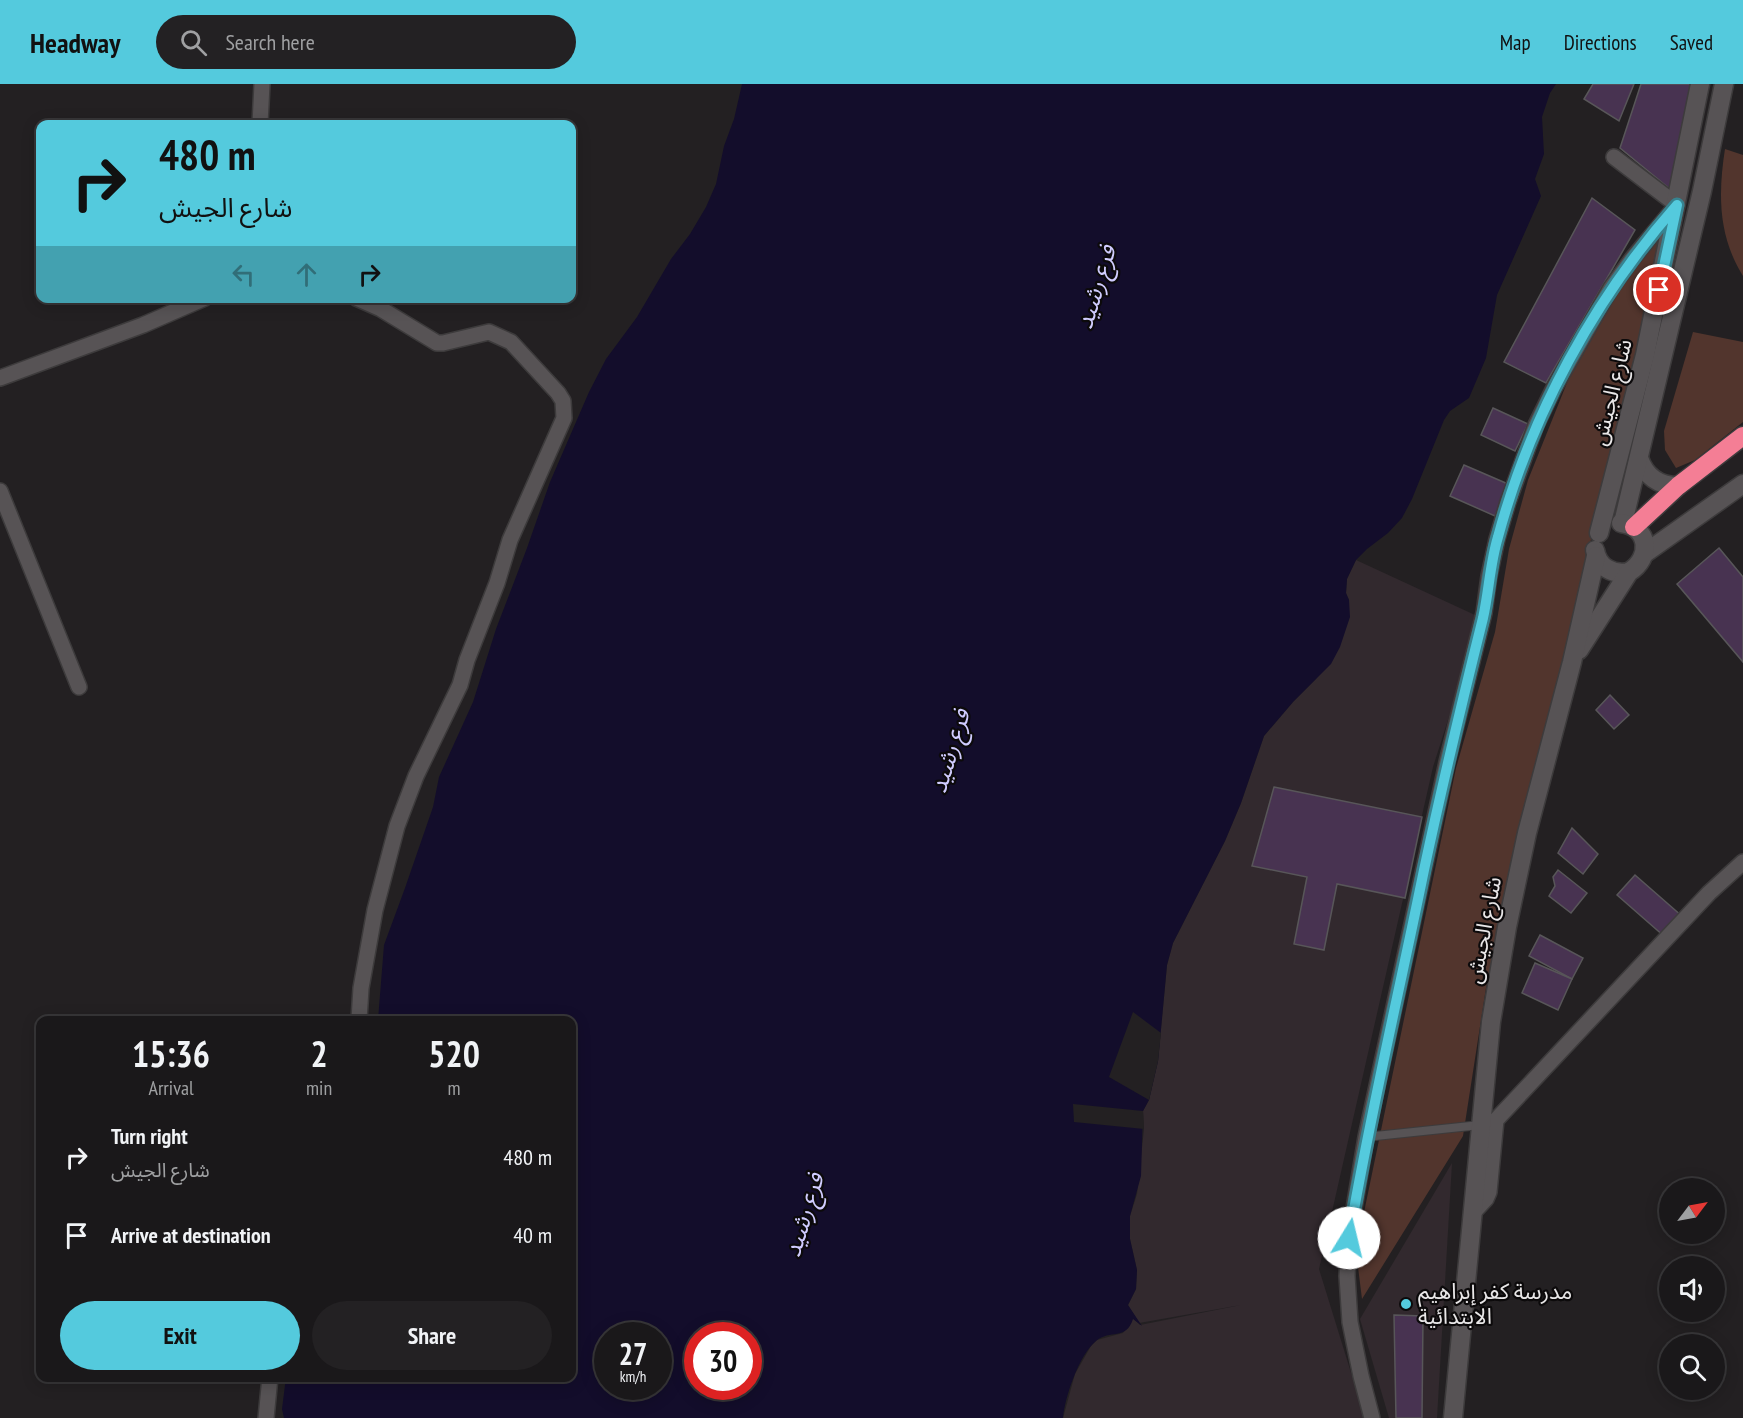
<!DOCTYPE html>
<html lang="en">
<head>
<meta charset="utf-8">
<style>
  :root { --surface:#1a181a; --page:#232123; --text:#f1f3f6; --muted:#9fa0a2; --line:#383739; --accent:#54cadd }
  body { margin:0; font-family:"PT Sans Narrow","Noto Sans Arabic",sans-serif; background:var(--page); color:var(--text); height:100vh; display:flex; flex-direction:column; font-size:22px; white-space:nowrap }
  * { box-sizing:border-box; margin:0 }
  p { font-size:20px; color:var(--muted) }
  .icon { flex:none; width:33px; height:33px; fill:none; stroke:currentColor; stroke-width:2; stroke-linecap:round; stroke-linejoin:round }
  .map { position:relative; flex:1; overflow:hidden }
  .sheet { position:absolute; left:36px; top:932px; width:540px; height:366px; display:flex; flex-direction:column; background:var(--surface); border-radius:12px; box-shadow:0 3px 15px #0003,0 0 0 2px var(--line) }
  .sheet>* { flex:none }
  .hud { position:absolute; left:36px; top:36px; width:540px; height:183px; border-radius:12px; box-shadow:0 3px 15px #0003,0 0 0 2px var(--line); background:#54cadd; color:#111; overflow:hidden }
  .needle { width:39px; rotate:58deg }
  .fabs { position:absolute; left:1659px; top:1094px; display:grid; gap:12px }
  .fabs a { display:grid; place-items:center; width:66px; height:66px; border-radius:50%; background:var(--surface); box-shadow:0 3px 15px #0003,0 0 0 2px var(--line); font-size:30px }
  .speed { position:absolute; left:594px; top:1238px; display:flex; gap:12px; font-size:30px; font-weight:700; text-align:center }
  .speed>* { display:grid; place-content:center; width:78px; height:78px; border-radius:50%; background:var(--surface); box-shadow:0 3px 15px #0003,0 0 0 2px var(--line); line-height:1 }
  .speed small { font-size:15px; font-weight:400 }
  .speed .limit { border:9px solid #d22; background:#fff; color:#111 }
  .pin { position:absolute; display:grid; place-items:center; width:51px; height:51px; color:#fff; margin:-26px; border:3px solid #fff; border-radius:50%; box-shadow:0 2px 6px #0007 }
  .me { position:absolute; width:66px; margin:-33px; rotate:9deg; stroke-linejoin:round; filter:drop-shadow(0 0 4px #0008) }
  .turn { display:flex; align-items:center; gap:21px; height:126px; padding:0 24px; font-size:27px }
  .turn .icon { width:78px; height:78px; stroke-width:2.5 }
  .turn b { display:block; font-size:42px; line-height:51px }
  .lanes { display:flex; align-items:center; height:57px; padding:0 24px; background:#0003; justify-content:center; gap:30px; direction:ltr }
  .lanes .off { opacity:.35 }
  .eta { display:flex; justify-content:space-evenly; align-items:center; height:102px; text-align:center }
  .eta b { font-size:36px; font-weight:800; line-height:42px }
  .action { display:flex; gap:12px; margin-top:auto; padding:12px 24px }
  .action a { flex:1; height:69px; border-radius:36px; background:var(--accent); color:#111; font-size:24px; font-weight:800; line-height:69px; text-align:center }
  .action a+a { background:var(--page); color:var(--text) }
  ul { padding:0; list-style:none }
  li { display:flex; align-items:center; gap:18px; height:78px; padding:0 24px }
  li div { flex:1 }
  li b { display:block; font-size:22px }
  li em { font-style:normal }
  header { display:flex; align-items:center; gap:36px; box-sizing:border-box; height:84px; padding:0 30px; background:var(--accent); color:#111 }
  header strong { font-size:28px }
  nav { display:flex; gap:33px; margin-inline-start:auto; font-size:21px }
  .search { width:420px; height:54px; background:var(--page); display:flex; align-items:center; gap:15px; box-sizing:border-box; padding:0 21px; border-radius:33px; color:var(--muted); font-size:22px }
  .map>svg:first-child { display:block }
</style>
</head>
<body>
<header>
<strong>Headway</strong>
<div class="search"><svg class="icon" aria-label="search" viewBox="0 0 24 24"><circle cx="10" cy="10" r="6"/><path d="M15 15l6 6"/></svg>Search here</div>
<nav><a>Map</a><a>Directions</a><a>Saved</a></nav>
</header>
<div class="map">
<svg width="1743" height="1334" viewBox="0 0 1743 1334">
  <rect width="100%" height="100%" fill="#232022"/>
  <g fill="#32292e">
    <path d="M1356,476L1475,531L1476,548L1433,683L1319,1185L1365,1334H1063L1075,1290L1091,1262L1097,1256L1123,1249L1133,1234L1140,1241L1241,1221L1139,1239L1128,1221L1136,1205L1137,1186L1130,1155V1132L1137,1110L1144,1045L1143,1027L1149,1016L1158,977L1167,881L1173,859L1225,757L1241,719L1264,652L1293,618L1316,595L1349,516L1346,509L1347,495Z"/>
    <path d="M1452,1079L1437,1334H1389L1360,1235Z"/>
  </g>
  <g fill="#52352d">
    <path d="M1725,65L1743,71V192C1718,152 1718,110 1725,65Z"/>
    <path d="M1668,143L1626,306L1486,904L1463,1052L1362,1215L1356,1167L1456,684L1495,548L1509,465L1528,396L1593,234Z"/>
    <path d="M1693,248L1743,258V338L1695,376L1676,384L1665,366L1664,347Z"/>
  </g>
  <path fill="#130d2b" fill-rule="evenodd" d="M742,0H1556L1550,9L1542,33L1544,70L1535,95L1541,112L1497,211L1486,274L1469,314L1450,327L1444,336L1412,415L1402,434L1388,449L1367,465L1356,476L1347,495L1346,509L1349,516L1350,533L1340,563L1331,580L1293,618L1264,652L1241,719L1225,757L1173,859L1167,881L1158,977L1149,1016L1143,1027L1141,1092L1130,1132V1155L1137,1186L1136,1205L1128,1221L1142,1242L1133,1235C1126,1257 1110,1245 1096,1257C1079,1271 1065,1313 1063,1334H284L282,1325L286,1293H572V936H378L384,861L405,804L433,723L439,693L473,618L496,545L527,464L550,398L589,308L606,275L637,233L671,175L690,150L706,123L716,100L724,62L734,35ZM608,1251H658V1302H608ZM698,1251H748V1302H698Z"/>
  <g fill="#232022">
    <path d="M1133,928L1161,949L1158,977L1149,1016L1109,993Z"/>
    <path d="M1073,1020L1143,1027L1144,1045L1074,1038Z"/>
  </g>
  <g fill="#483351" stroke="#585659" stroke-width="1.5">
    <path d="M1593,0H1634L1619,37L1584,15Z"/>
    <path d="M1641,0H1695L1670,105L1620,64Z"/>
    <path d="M1592,114L1635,146L1546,299L1504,278Z"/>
    <path d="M1493,324L1528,340L1515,367L1481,351Z"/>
    <path d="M1464,381L1508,400L1495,432L1450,412Z"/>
    <path d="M1719,464L1743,493V578L1677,500Z"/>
    <path d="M1610,611L1629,631L1614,645L1596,626Z"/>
    <path d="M1274,703L1422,733L1405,814L1337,800L1324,866L1294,860L1307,793L1252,782Z"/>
    <path d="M1572,744L1598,770L1583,790L1558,769Z"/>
    <path d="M1558,786L1587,809L1571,829L1549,812L1555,802L1553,793Z"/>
    <path d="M1635,791L1683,833L1665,853L1617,811Z"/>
    <path d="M1540,851L1583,874L1572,895L1529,872Z"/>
    <path d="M1535,879L1572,895L1558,926L1522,909Z"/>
    <path d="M1394,1231L1423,1232L1422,1334H1396Z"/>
  </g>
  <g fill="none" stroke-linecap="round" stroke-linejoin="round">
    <defs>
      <path id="lane" d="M1366,1053L1480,1041"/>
      <g id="street">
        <path d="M260,40L262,0"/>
        <path d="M356,214L381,225L437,259H443L489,248L511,258L558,309L563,317L564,334L510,456L497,499L467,576L460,601L416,692L397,742L375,826L361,904L359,936"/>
        <path d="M0,294L143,241L205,214"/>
        <path d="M0,407L79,603"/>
        <path d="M1473,1129L1486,1115L1489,1108L1496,1036L1709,809L1743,778"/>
        <path d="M266,1334L270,1293"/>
        <path d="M1372,1334L1361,1292L1350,1238L1347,1192L1349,1154L1366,1053L1447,678L1484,529L1489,492L1497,455L1508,418L1536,341L1554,304L1611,204L1632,175L1677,121L1614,73"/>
      </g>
      <g id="secondary">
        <path d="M1639,374C1645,392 1659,402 1678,402"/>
        <path d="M1623,439L1702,107L1724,0"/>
        <path d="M1599,449L1645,271L1700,0"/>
        <path d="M1595,466C1598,483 1612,491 1629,488"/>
        <path d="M1644,470L1743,400"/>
        <path d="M1579,566L1629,488C1652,474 1650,443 1621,439"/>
        <path d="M1453,1334L1491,938L1507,843L1527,749L1572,578L1596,472"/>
      </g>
      <path id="highway" d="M1634,443L1678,402L1743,352"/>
    </defs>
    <use href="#lane" stroke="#3d3b3c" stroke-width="10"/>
    <use href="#street" stroke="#3d3b3c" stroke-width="18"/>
    <use href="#secondary" stroke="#3d3b3c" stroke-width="21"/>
    <use href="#highway" stroke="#3d3b3c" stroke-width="21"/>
    <use href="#lane" stroke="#575355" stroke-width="8"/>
    <use href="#street" stroke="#575355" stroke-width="15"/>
    <use href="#secondary" stroke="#575355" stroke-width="18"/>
    <use href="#highway" stroke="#f47e95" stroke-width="18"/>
  </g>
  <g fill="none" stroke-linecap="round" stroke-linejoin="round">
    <defs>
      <path id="route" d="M1349,1154C1370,1030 1399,909 1424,786C1442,702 1462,618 1483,534C1489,507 1490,479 1498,453C1531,331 1594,215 1677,121L1659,206"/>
    </defs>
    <use href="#route" stroke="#378390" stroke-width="15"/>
    <use href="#route" stroke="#54cadd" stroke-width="10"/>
  </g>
  <circle fill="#54cadd" stroke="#0c0a0b" stroke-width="2" cx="1406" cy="1220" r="6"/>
  <g text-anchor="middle" stroke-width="4.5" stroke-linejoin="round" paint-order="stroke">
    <g font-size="22" fill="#e9e7e8" stroke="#0c0a0b">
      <text transform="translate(1611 308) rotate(-76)" y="8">شارع الجيش</text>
      <text transform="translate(1483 846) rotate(-79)" y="8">شارع الجيش</text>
    </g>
    <g font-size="22" fill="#e9e7e8" stroke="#0c0a0b" text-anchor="start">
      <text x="1418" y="1215">مدرسة كفر إبراهيم<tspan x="1418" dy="25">الابتدائية</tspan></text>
    </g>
    <g font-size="24" font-style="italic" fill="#d0ccfe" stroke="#0c0a0b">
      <text transform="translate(1096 203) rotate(-73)" y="8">فرع رشيد</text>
      <text transform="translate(950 667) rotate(-73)" y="8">فرع رشيد</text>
      <text transform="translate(804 1131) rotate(-73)" y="8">فرع رشيد</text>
    </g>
  </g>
</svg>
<div class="fabs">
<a><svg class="needle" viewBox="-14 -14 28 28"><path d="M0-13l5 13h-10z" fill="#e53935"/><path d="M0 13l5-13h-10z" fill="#9fa0a2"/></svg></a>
<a><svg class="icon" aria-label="sound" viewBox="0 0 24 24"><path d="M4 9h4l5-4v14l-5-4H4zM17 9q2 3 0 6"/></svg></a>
<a><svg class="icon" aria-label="search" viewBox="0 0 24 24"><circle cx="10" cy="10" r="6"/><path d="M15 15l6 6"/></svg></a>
</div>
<div class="speed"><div>27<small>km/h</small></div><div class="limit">30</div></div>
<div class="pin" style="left:1659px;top:206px;background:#d93025"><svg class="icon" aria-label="arrive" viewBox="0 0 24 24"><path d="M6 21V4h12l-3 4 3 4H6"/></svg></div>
<svg class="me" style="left:1349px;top:1154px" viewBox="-20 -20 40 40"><circle r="19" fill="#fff"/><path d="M0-13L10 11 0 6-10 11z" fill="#54cadd"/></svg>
<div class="hud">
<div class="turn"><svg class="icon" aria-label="right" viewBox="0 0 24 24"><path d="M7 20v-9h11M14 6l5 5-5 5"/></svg><div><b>480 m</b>شارع الجيش</div></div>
<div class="lanes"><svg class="icon off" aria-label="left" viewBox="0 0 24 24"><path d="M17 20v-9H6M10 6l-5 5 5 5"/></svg><svg class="icon off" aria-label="ahead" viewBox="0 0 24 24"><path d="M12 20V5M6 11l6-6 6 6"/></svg><svg class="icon" aria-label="right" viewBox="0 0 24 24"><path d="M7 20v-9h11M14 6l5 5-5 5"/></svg></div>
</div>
<section class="sheet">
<div class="eta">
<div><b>15:36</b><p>Arrival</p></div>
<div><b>2</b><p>min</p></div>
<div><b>520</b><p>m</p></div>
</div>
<ul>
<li><svg class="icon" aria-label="right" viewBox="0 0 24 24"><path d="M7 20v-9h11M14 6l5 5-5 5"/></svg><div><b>Turn right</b><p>شارع الجيش</p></div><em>480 m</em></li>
<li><svg class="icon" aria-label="arrive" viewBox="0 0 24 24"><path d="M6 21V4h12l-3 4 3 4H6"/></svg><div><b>Arrive at destination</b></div><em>40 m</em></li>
</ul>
<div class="action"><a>Exit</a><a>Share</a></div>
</section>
</div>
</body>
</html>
